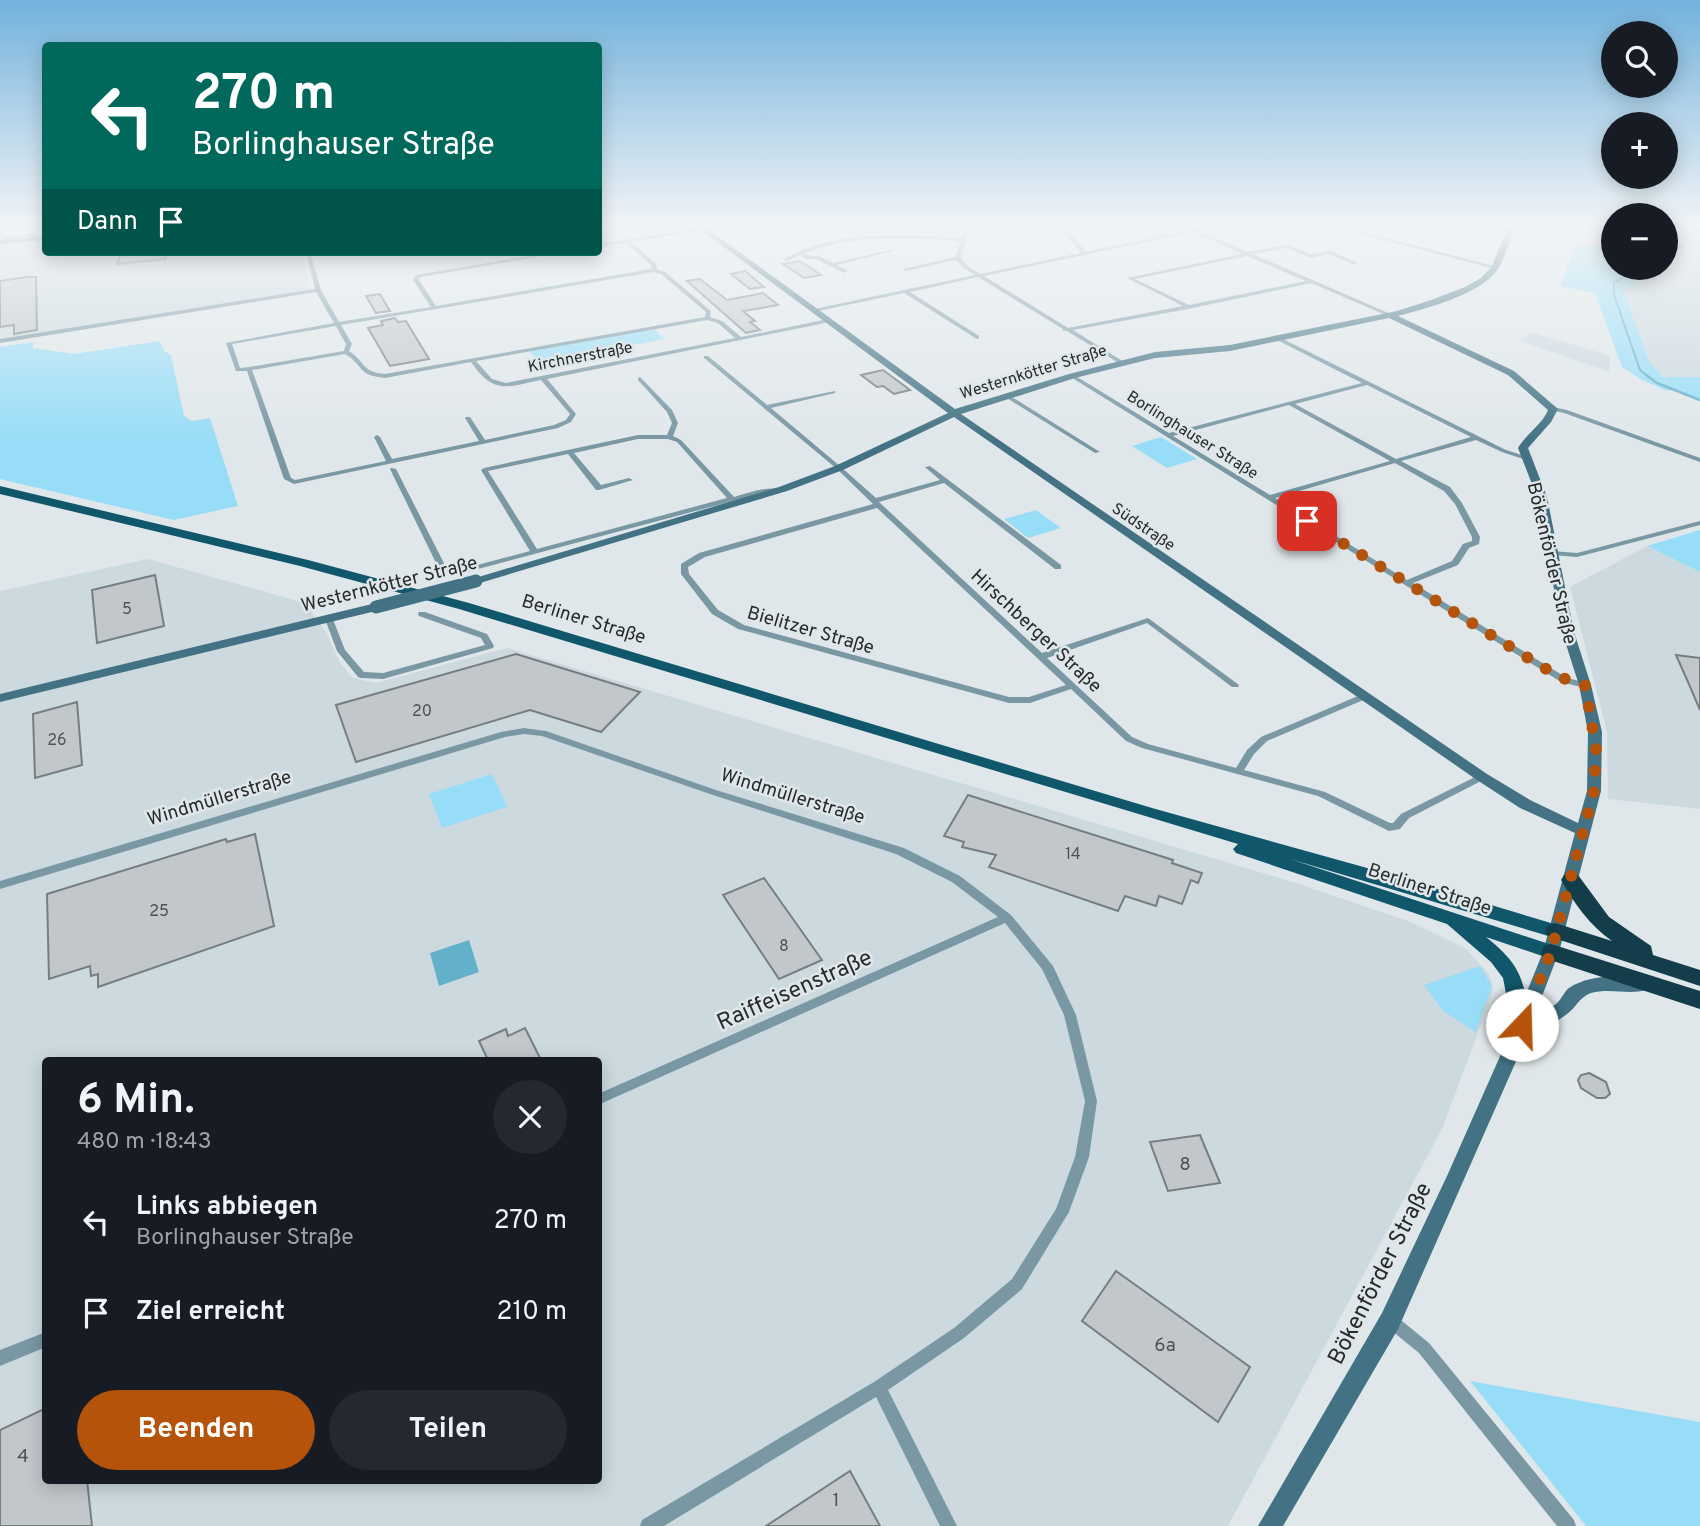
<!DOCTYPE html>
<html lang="de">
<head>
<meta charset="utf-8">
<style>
  :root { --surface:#171b24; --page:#242831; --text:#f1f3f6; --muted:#9ea1a6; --accent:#b45309 }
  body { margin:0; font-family:Overpass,sans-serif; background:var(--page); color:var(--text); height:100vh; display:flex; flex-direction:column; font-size:26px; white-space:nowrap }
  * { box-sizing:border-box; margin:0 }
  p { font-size:23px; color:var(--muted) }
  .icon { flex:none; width:38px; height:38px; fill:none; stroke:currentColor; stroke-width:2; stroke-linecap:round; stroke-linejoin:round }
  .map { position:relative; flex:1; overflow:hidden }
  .panel { position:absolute; left:42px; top:1057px; width:560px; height:427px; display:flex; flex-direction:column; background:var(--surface); border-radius:7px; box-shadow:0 4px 18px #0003 }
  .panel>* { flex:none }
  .banner { position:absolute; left:42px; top:42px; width:560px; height:214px; border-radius:7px; box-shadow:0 4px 18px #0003; background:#00695c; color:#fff; overflow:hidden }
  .buttons { position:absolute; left:1601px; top:21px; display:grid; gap:14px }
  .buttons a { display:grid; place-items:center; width:77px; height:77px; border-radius:50%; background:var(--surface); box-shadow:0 4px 18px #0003; font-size:35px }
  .pin { position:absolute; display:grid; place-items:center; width:60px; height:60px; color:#fff; margin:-30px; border-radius:14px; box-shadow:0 4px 10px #0006 }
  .me { position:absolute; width:77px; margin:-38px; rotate:21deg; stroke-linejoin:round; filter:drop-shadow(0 0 5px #0008) }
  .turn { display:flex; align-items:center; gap:24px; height:147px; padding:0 35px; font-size:32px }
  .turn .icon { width:91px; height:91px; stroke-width:2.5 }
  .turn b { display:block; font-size:49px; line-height:60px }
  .then { display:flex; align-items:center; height:66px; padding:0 35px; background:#0003; gap:14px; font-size:26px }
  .round { display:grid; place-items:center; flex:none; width:74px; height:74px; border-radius:37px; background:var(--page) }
  .summary { display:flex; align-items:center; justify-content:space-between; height:119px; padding:0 35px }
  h1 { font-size:42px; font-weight:700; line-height:52px }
  .action { display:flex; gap:14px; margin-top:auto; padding:14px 35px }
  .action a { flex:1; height:80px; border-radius:42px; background:var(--accent); color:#fff; font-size:28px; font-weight:700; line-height:80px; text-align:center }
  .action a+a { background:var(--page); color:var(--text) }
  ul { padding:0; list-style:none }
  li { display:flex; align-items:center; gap:21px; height:91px; padding:0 35px }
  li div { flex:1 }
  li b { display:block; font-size:26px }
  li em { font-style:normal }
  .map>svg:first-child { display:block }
</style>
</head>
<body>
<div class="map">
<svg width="1700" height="1526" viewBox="0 0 1700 1526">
  <rect width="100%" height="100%" fill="#e0e7ea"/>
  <g fill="#ccdae0" fill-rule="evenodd">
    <path d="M1685,231L1700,233V395L1667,382L1649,361L1624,291L1655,268H1666V260L1685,241Z"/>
    <path d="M45,241L46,252H301L311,290L0,339V244Z"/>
    <path d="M1533,333L1604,354L1610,357L1609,372L1518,340Z"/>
    <path d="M1647,546L1700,572V809L1608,799L1607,732L1570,587Z"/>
    <path d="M148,559L305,603L327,634L340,663L353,678L376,683L507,648L1290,881L1411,922L1465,948L1488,973L1493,986L1492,995L1442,1129L1228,1526H0V591ZM46,1060H598V1480H46Z"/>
  </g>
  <g fill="#98ddf7">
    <path d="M1574,245H1613L1614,268H1655L1624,291L1649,361L1668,383L1665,377H1700V399L1674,389L1667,391L1642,380L1622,367L1595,293L1561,286Z"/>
    <path d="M653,328L665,339L539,363L530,351Z"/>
    <path d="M160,341L164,351L171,355L184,416L192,421L210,418L238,506L174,520L0,479V347L33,342V348L74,354Z"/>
    <path d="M1161,437L1197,459L1167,468L1132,446Z"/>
    <path d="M1036,510L1061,528L1028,538L1004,519Z"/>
    <path d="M1700,530V572L1647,546Z"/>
    <path d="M492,774L507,807L442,828L429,794Z"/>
    <path d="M1480,966L1492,986L1476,1032L1443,1011L1424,985Z"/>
    <path d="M1470,1381L1700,1422V1526H1586Z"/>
  </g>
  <path fill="#63b0cb" d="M469,940L479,972L439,986L430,953Z"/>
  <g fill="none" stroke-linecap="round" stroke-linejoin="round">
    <path stroke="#63b0cb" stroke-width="2" d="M1638,268L1614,283V295L1640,370L1649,377"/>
    <path stroke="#63b0cb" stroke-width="2.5" d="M1646,375L1657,383L1700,400"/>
  </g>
  <g fill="#c1c7ca" stroke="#777e80" stroke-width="2">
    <path d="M121,252H166V259L117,264Z"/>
    <path d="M800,261L821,275L804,278L783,264Z"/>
    <path d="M745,271L764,287L750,289L731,274Z"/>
    <path d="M27,277H36L37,330L14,334V325L0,327V281Z"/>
    <path d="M700,279L727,300L763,293L778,305L743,311L755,321L750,322L760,330L746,333L687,281Z"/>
    <path d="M380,294L390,311L376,313L366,296Z"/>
    <path d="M395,318L398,322L406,321L429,359L390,366L368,328L383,325L381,321Z"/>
    <path d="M883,370L910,390L894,394L883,386L877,387L861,375Z"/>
    <path d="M155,575L164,626L97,643L92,590Z"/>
    <path d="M516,654L640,692L601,732L530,710L356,762L336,705Z"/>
    <path d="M1676,655L1700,658V710L1688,682Z"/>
    <path d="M77,702L82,765L35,778L33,714Z"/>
    <path d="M968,795L1173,860L1172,863L1202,873L1198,883L1191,880L1182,904L1159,896L1156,906L1125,896L1118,911L989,867L996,855L962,847L964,842L944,836Z"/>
    <path d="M255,834L274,926L98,987V974L91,976L90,966L49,979L47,894L226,839L227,842Z"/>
    <path d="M764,878L822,960L779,979L723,895Z"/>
    <path d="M525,1028L541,1060H488L479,1041L506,1029L508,1036Z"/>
    <path d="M1589,1073L1606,1082L1610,1094L1605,1098H1597L1581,1088L1578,1080L1581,1075Z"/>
    <path d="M1200,1135L1220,1183L1168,1191L1150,1142Z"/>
    <path d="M1116,1271L1250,1367L1218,1422L1082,1321Z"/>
    <path d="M46,1408V1480H87L92,1526H0V1430Z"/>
    <path d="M850,1471L880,1526H766Z"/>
  </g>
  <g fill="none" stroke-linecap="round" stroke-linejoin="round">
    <g fill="#7998a4" fill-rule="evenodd">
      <path d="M706,227H719L631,242L656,264L657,269L665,272L711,311L710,317L722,321L741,337L828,319L830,320V322L547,379L576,414L571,422L558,428L294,484L284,479L247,371H236L226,343L334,323L316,292L0,343V339L315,289L306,252H310L321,290L339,322L431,307L413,280L416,275L553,252H564L420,277L419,280L436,306L651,269V265L626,243L598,247V244ZM654,272L661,274L706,312L705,317L385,374C361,372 366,362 349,351L352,344L341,325ZM707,320L718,323L735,338L506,383L492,379L476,361ZM336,326L346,344L344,351L249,367L240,368L232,344ZM345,354C365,366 356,375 385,378L471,362C494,395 507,387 541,380L570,414L566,420L554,425L485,440L470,417H466L465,418L479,441L392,459L380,437L377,435L374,437L386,461L295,480L291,478L252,370Z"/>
      <path d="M966,227H971L960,258L969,267L980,274L1081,253L1060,227H1065L1086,252L1204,227H1215L1199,231L1248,252L1287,245L1311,254L1331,251L1358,263L1353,264L1329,254L1311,258L1287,248L1253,254L1393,315L1388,316L1311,283L1188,309L1073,330L1124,362V364L1122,365L1067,331H1063V329L978,277L910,292L979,336V338L977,339L904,293L813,312L810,310L975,275L965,269L956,260L906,271L903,269L955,257L961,241C910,238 853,233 804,254L807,255L819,256L833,263L891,250L893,251L837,265L846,270L847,271L844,273L816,259H806L800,255L788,261L783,260C835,228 904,235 962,238ZM1193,232L1242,254L1127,278L1183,306L1068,328L984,276ZM1247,256L1306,281L1189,305L1135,279Z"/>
      <path d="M1334,227H1343L1498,267L1495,269Z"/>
      <path d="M1666,240L1684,247V248L1680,249L1666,243Z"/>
      <path d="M1277,336L1506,450L1528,457V459L1526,460L1502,452L1476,440L1401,461L1450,487L1462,503L1480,537L1479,544L1469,548L1458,565L1413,583L1567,678L1588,683L1589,685L1588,687L1585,688L1561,682L1069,376L1074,375L1169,433L1362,383L1275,339L1274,338ZM1367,385L1471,437L1396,459L1295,404ZM1289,405L1390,461L1270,495L1173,436ZM1395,463L1444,491L1455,504L1472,537V541L1463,544L1452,561L1407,580L1275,498Z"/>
      <path d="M704,356H708L767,405L835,391V393L771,408L841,467L876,498L940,480L925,467L930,466L1061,565V569H1055L944,483L879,502L1042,653L1148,618L1239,685L1238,687H1232L1147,623L1047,658L1132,737L1148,744L1236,768L1247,750L1261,737L1365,693L1368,694L1370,696L1368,698L1267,741L1254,754L1244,770L1325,792L1390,823H1393L1401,814L1479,775L1482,774L1487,777L1485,779L1409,818L1400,829L1389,831L1318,796L1142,748L1126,741L1071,689L1030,703H1009L738,629L712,614L681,574V564L699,553L873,504L837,469L704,358ZM877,508L1066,685L1029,697H1009L744,625L718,610L689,574L688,567L705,557Z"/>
      <path d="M640,377L672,410L678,423L673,436L681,440L734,497C749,493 768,485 783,490L782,492L763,493L459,574L440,571L390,469L391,468L396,469L446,567L459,570L530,551L481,470L484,468L638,435H667L672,423L667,412L638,380V378ZM638,439H668L677,442L727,498L537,549L488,471L568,454L596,490H599L633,480L629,478L601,485L574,453Z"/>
      <path d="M1007,394L1009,395L1100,452L1095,453L1005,397L1004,396Z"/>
      <path d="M1553,407L1567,410L1700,458V462L1564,413L1551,410L1550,409Z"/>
      <path d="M1700,521V525L1577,557L1552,555L1548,553L1552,551L1577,553Z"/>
      <path d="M419,612H425L487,634L494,646L493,648L383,679L361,678L358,677L337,651L325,619L329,617H332L345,650L364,672L383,673L485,645L481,638L419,616L418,614Z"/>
      <path d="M524,728L546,731L716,790L904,848L960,876L1011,915L1053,966L1076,1015L1097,1101L1089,1157L1069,1212L1022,1289L964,1338L888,1390L957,1526H940L876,1397L664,1526H640L642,1520L874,1382L954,1328L1012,1279L1056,1209L1075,1157L1085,1101L1064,1015L1042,969L1005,923L598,1105V1094L998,917L952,882L896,854L710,794L542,736L524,734L505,737L0,889V881L501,732Z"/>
      <path d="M1391,1314L1396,1316L1429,1343L1574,1520L1576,1526H1557L1419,1353L1386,1326L1384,1321L1386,1316Z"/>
      <path d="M46,1332V1347L0,1366V1350Z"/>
    </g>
    <g fill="#427283" fill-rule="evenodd">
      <path d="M697,227H705L955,409L1069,374L1155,352L1230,345L1397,311L1431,300L1465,287L1481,278L1492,266L1508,227H1515C1510,241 1505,257 1498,269C1480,295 1427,308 1398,316L1514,371L1558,409L1551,422L1528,448L1547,497L1574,632L1591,685L1602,732L1601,791L1559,952L1534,1017C1542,1012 1552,1008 1558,1002C1562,998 1564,992 1569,988C1588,975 1624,973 1646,980L1648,985L1646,990C1629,995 1610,988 1591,993C1578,998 1577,1007 1567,1014C1554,1024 1539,1032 1525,1041L1398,1329L1283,1526H1258L1382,1313L1447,1176L1509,1036L1543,952L1575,833L1520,808L1477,780L954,417L843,470L787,491L480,583H472V579L779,487L835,466L948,413ZM1389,318L1508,375L1548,410C1542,425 1526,434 1518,448L1537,497L1562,632L1579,685L1588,732L1587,791L1578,823L1530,800L1487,774L961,414L1075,378L1155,358L1230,351Z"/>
      <path d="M1680,227H1700V231Z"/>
      <path d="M46,236V240L0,244V240Z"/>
      <path d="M376,603L380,604V610L0,702V694Z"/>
    </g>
    <path fill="#11576c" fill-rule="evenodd" d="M0,486L308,560L469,603L1152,808L1378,871L1561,926L1564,931L1561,936L1555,938L1290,859L1558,947L1560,952L1558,957L1551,959L1486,937C1523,966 1523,981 1532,1025L1529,1031L1522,1033L1515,1031L1512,1025L1503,978L1491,962L1447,924L1236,853L1233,849L1238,844L459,609L300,566L0,494Z"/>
    <g fill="#133d4b" fill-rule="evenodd">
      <path d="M1571,873L1578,875L1609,917L1651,946L1653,955L1700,970V986L1548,936L1545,931L1548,926L1555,923L1612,941C1589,925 1575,904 1561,880L1564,875Z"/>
      <path d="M1551,944L1700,991V1009L1544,958L1541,952L1544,946Z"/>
    </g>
    <defs>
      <path id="rail" d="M0,239L46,235"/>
    </defs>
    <use href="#rail" stroke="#757a7c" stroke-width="3.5"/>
    <use href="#rail" stroke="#e0e7ea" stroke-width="2" stroke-dasharray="6" stroke-linecap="butt"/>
    <path stroke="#427283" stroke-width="13" d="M376,607L476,581"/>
  </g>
  <linearGradient id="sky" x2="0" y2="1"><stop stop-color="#73b2dc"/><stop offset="0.51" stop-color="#f1f4f6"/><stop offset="1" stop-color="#f1f4f6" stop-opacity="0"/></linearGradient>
  <rect width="1700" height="441" fill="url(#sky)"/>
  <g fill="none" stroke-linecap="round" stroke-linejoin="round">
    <path stroke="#b45309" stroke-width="12" stroke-dasharray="0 21.6" d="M1307,521L1559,677L1585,685L1596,748L1594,791L1551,952L1522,1025"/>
  </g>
  <g text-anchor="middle" stroke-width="5" stroke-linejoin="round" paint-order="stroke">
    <g font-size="16" fill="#282b2c" stroke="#e0e7ea">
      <text transform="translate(580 356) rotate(-11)" y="6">Kirchnerstraße</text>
      <text transform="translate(1033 371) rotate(-17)" y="6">Westernkötter Straße</text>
      <text transform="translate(1193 434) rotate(32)" y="6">Borlinghauser Straße</text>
      <text transform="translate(1144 526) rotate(34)" y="6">Südstraße</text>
    </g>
    <g font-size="16" fill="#4e5254">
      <text x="127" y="614">5</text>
      <text x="422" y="716">20</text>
      <text x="57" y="745">26</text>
      <text x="1073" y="859">14</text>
      <text x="159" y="916">25</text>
      <text x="784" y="951">8</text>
    </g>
    <g font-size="19" fill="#282b2c" stroke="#e0e7ea">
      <text transform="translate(1553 563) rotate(77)" y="7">Bökenförder Straße</text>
      <text transform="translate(389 583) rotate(-14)" y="7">Westernkötter Straße</text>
      <text transform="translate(584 618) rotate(17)" y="7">Berliner Straße</text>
      <text transform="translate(811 629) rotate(16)" y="7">Bielitzer Straße</text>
      <text transform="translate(1037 630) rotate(43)" y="7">Hirschberger Straße</text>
      <text transform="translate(793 795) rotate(17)" y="7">Windmüllerstraße</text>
      <text transform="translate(219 797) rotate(-17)" y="7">Windmüllerstraße</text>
      <text transform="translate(1430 888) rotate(18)" y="7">Berliner Straße</text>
    </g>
    <g font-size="19" fill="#4e5254">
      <text x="1185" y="1170">8</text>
      <text x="1165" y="1351">6a</text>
      <text x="23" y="1462">4</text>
      <text x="836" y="1506">1</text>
    </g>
    <g font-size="23" fill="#282b2c" stroke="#e0e7ea">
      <text transform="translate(794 989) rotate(-24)" y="8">Raiffeisenstraße</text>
      <text transform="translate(1379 1273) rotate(-63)" y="8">Bökenförder Straße</text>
    </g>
  </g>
</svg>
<div class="buttons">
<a><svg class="icon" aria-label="search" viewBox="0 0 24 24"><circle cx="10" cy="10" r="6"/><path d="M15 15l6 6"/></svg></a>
<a>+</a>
<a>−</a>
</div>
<div class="pin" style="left:1307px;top:521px;background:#d93025"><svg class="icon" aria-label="arrive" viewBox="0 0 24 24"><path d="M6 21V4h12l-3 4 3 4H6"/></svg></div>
<svg class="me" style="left:1522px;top:1025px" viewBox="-20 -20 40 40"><circle r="19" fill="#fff"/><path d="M0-13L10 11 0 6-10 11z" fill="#b45309"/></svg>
<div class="banner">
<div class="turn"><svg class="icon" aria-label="left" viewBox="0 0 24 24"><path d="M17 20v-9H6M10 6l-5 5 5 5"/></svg><div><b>270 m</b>Borlinghauser Straße</div></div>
<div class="then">Dann<svg class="icon" aria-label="arrive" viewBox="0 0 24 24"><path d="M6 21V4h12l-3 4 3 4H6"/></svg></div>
</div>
<section class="panel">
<div class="summary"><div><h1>6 Min.</h1><p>480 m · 18:43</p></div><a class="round"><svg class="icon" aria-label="close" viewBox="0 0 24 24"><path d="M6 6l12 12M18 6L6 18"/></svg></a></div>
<ul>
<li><svg class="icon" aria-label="left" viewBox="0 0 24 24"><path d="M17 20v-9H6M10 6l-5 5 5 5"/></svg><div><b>Links abbiegen</b><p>Borlinghauser Straße</p></div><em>270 m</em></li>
<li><svg class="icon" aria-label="arrive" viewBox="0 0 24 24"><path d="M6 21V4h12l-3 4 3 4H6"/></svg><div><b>Ziel erreicht</b></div><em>210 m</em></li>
</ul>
<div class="action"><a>Beenden</a><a>Teilen</a></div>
</section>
</div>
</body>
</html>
